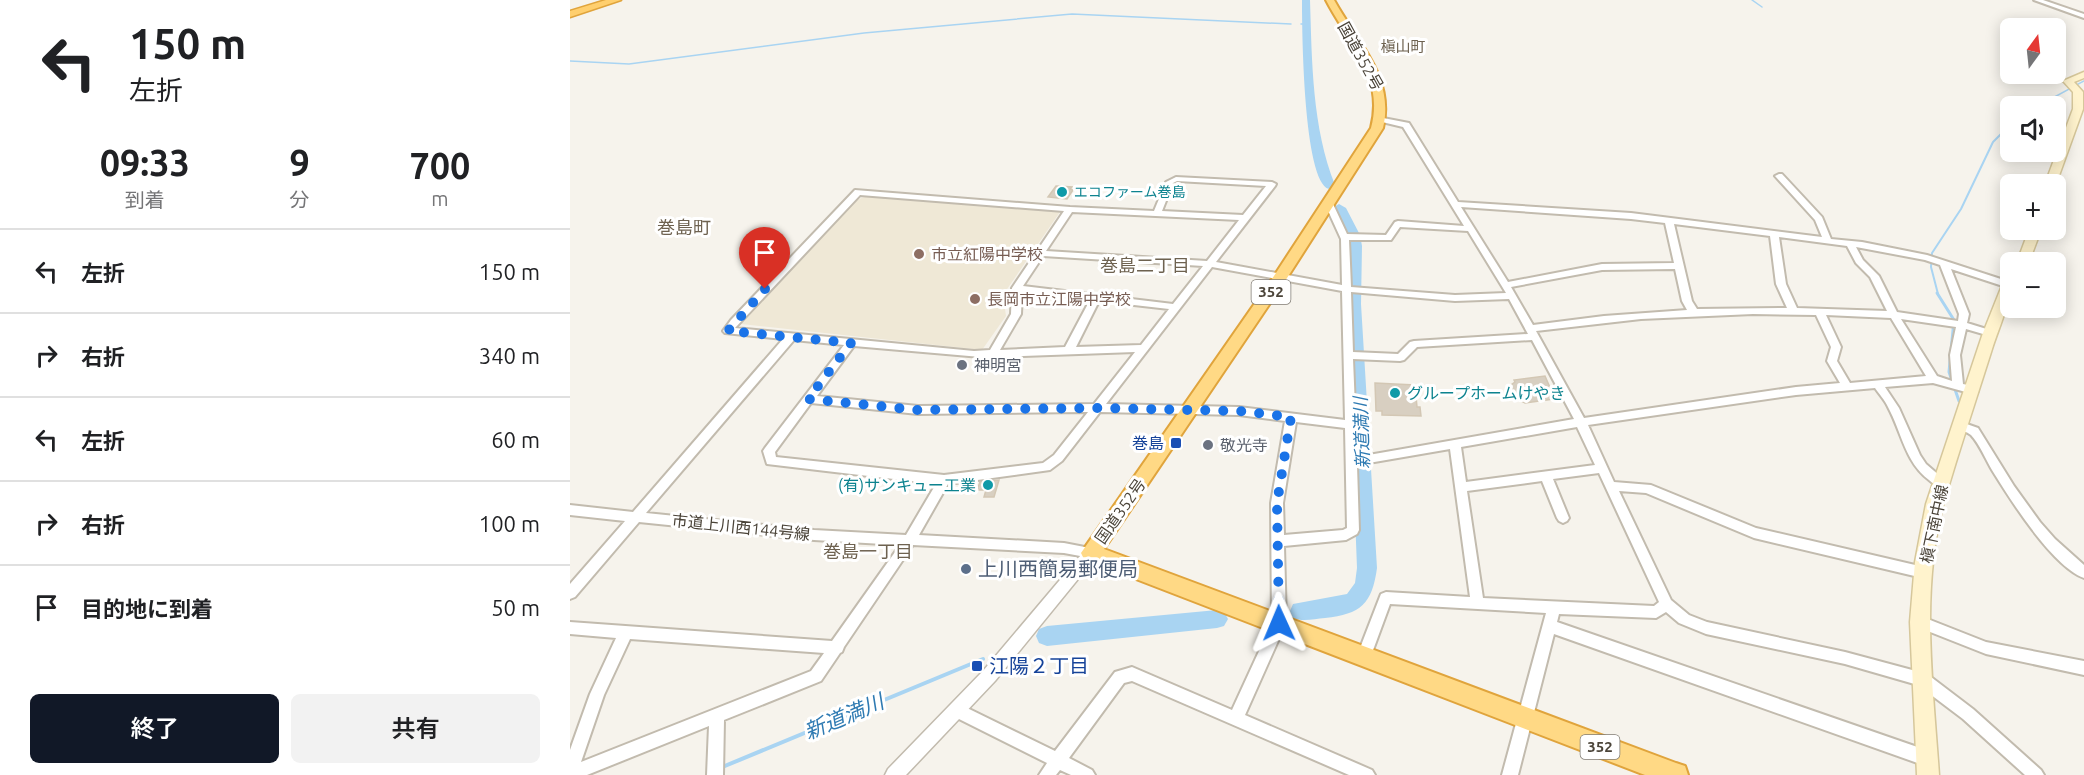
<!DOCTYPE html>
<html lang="ja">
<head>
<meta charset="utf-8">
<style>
  :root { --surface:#fff; --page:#f2f2f2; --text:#202124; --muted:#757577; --line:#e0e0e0; --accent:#111827 }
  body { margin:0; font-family:Ubuntu,"Noto Sans JP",sans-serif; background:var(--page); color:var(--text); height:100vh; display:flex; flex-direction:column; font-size:22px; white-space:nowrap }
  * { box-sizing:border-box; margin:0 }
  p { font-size:20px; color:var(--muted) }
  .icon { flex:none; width:33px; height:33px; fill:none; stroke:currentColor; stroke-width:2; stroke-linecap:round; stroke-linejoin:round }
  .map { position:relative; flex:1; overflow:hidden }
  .sheet { display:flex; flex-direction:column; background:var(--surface); width:570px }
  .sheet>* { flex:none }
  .banner { background:#fff; color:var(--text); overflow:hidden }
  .needle { width:39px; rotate:15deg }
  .tools { position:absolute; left:1430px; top:18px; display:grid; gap:12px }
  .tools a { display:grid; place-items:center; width:66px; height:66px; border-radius:9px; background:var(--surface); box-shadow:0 3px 15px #0003; font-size:30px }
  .pin { position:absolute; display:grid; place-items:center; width:51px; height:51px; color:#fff; margin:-62px -26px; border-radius:50% 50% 50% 0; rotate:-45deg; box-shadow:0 0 6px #0007 }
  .pin .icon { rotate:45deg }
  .me { position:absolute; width:66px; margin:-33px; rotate:359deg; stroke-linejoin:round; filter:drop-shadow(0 0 4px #0008) }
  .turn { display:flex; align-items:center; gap:21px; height:126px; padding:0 30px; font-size:27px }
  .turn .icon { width:78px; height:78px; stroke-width:2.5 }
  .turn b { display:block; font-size:42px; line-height:51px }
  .eta { display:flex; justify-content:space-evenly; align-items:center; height:102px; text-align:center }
  .eta b { font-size:36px; font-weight:600; line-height:42px }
  .button { display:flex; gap:12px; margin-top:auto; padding:12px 30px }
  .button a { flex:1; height:69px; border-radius:9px; background:var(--accent); color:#fff; font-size:24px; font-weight:600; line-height:69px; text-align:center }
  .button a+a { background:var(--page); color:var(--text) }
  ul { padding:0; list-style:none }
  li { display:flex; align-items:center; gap:18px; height:84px; padding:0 30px; border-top:2px solid var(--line) }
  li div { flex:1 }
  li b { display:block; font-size:22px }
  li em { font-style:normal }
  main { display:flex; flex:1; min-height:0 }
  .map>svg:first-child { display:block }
</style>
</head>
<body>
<main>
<section class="sheet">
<div class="banner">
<div class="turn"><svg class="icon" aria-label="left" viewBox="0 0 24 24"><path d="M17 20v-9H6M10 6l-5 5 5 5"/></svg><div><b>150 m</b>左折</div></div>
</div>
<div class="eta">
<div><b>09:33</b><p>到着</p></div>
<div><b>9</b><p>分</p></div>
<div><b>700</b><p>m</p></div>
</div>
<ul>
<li><svg class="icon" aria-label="left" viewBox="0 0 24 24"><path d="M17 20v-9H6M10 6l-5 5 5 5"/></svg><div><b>左折</b></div><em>150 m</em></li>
<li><svg class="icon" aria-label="right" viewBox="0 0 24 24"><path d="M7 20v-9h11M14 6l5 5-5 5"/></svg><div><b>右折</b></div><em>340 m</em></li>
<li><svg class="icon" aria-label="left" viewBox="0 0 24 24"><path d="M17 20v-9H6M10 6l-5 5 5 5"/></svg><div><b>左折</b></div><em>60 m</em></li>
<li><svg class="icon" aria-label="right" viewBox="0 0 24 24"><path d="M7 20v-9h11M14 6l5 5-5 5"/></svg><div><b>右折</b></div><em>100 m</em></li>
<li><svg class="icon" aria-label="arrive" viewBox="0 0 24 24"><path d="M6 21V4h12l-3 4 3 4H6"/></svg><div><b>目的地に到着</b></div><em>50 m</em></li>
</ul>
<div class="button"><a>終了</a><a>共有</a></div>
</section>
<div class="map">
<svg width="1514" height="775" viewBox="0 0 1514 775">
  <rect width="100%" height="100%" fill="#f6f3ec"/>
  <path fill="#efe8d6" d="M296,196L490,212L433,295L436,316L412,350L171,324L287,200Z"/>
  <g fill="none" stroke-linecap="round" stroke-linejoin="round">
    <g stroke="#a9d4f2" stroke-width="1.5">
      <path d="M1182,0L1192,7"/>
      <path d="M731,24H737"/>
      <path d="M0,61L59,64L294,33L502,14L721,24"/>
      <path d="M1468,106L1514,81"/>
      <path d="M1435,130L1440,125"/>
    </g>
    <path stroke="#a9d4f2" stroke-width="2" d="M1368,294L1361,267L1362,253L1391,209L1423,142L1437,128"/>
    <path stroke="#a9d4f2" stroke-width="3" d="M1367,293L1384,320L1379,372L1389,401"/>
    <path stroke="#a9d4f2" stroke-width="4" d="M150,768L413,659"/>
    <g fill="#a9d4f2" fill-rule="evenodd">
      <path d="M732,0H740C742,62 742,127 765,185L759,189C733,182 732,27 732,0Z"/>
      <path d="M769,204L776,208L790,235L792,246L791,304L807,568C802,604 791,614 755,618C744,619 733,622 723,618L720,611L723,604L777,594L785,583L787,568L777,304L778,246L776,235L762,208Z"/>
      <path d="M647,610L654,612L658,619L654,626L647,628L477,646L469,643L466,636L469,629L477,626Z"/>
    </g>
  </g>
  <g fill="#d8cfc1" stroke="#d3c7b4" stroke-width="1.5">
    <path d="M486,186L502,187L500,189L503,190L497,199L478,197Z"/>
    <path d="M975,376L985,399L955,403L938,394V387L945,382L944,380Z"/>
    <path d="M805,383L845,385L847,407H850L851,416L812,415V411H806Z"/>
    <path d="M429,480L424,497H414L416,490H407L410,482Z"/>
  </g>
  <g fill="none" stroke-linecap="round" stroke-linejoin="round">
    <defs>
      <g id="minor">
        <path d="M1464,0H1473L1514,14V18Z"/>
        <path d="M808,117L839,123L888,202L1061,213L1252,237L1245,220L1205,176L1209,174H1212L1252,217L1261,239L1292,242L1357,255L1440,282L1439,288L1381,269L1399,314L1397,323L1423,331L1425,333L1420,336L1396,329L1390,355L1393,384L1407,387L1408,390L1407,393L1403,394L1363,383L1315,387L1329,408L1350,455L1356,464L1378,483L1376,486C1369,488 1365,485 1359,480C1335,462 1332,433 1318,407C1315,400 1309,394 1305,388L1226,395L1018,425L1044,482L1081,485L1186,528L1358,568L1359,572L1358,576L1353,578L1184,538L1076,493L1049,491L1101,600L1119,615L1137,622L1275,652L1357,674L1403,709L1471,770L1474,775H1455L1393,719L1348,685L1275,664L1136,634L1109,623L1096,612L1086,618L989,614L987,622L1356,750L1361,753L1364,758L1361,763L1356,766L984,634L948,775H932L976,613L820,604L799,661L794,662L789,661L787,656L811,594L816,592L900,597L880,449L787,465L789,530L787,534L776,540L714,546L716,623L675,715L802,770L805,775H779L562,681L554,683L499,758L522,770L525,775H501L490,770L486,775H469L477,763L383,716L381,711L383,706L388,704L393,706L485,751L545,672L562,667L662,710L702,623L701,503L715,421L669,415L530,412L492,461L480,470L378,484L349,535L494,543L525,549L527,553L525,557L521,558L494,553L343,545L274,647L272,652L270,653L251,681L154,720L153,775H137L139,726L17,775H0V750L20,694L46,638L0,634V622L262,641L330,545L244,540L69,522L5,597L0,599V584L55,521L0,515V505L63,512L213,339L155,333L153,331L161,320L285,190L500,207L584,211L596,182L606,177L702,182L706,184L705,186L646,262L772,285L771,239L755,204L756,202H759L763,204L777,234L816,235L825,222L828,221L894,226L833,127L808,121ZM607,181L696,186L673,215L592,211L603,183ZM290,195L494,211L442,288L441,314L420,350L404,351L165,328ZM891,207L1061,219L1095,223L1104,263L1032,264L938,282ZM502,212L669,220L637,261L476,251ZM1104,224L1200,236L1206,284L1217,308L1127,309L1122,301ZM830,227L898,231L936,293L885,295L781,287L779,240H821ZM1209,237L1277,246L1286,263L1300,277L1317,311L1227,308L1216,284ZM1286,247L1355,260L1370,265L1389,314L1388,321L1327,312L1309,276L1293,260ZM473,256L633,266L603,304L453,286ZM642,267L772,291L775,420L669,407L536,404ZM1105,269L1112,301L1117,310L1034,316L963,325L941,287L1032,270ZM452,291L520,300L495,347L430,350L451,314ZM781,292L885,301L939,299L958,334L844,341L840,342L828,354L783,352ZM529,301L599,309L571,345L506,347ZM1183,314L1246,315L1261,347L1257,361L1270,383L1226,387L1014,418L966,331L1071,319ZM1256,315L1321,318L1356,376L1280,383L1267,361L1271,347ZM1331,319L1386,327L1380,355L1382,381L1367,376ZM224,340L274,345L195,448L193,451L197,464L366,484L336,535L244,530L76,513ZM962,340L1004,419L787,457L783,359L830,361L834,360L847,347ZM284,346L422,358L426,357L565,352L524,404L348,406L247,396ZM241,403L348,414L518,412L484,455L473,463L374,475L206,457L205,452ZM726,422L775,428L777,528L773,530L714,535L713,503ZM1007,427L1025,465L896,482L891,447ZM1029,473L1089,602L1084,606L913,598L897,491L972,481L987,518L989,521L993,523L997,521L999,518L983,479ZM60,639L254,653L241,671L11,762L34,695Z"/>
        <path d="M1391,422L1408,428L1444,486L1470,522L1485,539L1514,565V578C1482,566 1440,499 1422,470C1416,460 1409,443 1401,435C1396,431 1390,431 1386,426L1387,423Z"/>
        <path d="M1350,616L1416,642L1514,661V675L1416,654L1345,626L1343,622L1345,618Z"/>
      </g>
      <path id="tertiary" d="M521,547L526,549L528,553L526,557L425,681L336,775H315L318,769L413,671L516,549Z"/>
      <g id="secondary">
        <path d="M1514,72V78L1504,82L1513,92V109L1486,184H1475L1503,109V92L1493,81Z"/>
        <path d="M1459,230H1471L1459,262H1447Z"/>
        <path d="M1440,279C1440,306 1430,324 1422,349C1406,400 1389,450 1374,502C1350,590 1363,685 1369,775H1347L1340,622L1345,562L1356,504L1413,333L1433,283Z"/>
      </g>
      <path id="trunk" d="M756,0H764C787,42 825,77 813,128L717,278L534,549L1106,763L1115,766L1118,775H1075L514,559L511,553L704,276L801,128C815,76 778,43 756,0Z"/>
      <path id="motorway" d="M36,0H51L0,17V11Z"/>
    </defs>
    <use href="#minor" stroke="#c2bbae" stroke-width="4"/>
    <use href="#tertiary" stroke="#c2bbae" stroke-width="3"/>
    <use href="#secondary" stroke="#d6c79b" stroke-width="3"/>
    <use href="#trunk" stroke="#e0a43c" stroke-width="4"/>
    <use href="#motorway" stroke="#e0a43c" stroke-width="3"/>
    <use href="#minor" fill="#fff" fill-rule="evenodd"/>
    <use href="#tertiary" fill="#fff" fill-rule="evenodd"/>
    <use href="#secondary" fill="#fff3cd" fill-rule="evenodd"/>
    <use href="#trunk" fill="#ffd985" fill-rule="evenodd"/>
    <use href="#motorway" fill="#ffcf6e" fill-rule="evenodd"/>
  </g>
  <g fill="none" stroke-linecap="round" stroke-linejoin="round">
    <path stroke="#1a73e8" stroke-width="10" stroke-dasharray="0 18" d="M195,289L158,331L281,343L238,399L348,410L528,408L669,411L721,417L707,503L709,623"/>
  </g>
  <g fill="#0f9aa8" stroke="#fff" stroke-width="2">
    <circle cx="492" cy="192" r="6"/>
    <circle cx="825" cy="393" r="6"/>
    <circle cx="418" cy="485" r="6"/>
  </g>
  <g fill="#8d6e63" stroke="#fff" stroke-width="2">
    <circle cx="349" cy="254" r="6"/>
    <circle cx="405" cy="299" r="6"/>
  </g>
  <g fill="#6b7280" stroke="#fff" stroke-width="2">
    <circle cx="392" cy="365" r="6"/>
    <circle cx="638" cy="445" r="6"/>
  </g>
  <g fill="#1a4fb4" stroke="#fff" stroke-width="2">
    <rect x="600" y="437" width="12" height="12" rx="3"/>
    <rect x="401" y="660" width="12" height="12" rx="3"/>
  </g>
  <circle fill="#5c6f8a" stroke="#fff" stroke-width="2" cx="396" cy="569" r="6"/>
  <g text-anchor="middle" stroke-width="6" stroke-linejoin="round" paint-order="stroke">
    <g font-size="14" fill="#0d838f" stroke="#fff" text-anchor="start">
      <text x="504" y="197">エコファーム巻島</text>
    </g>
    <g font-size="15" fill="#6e6250" stroke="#fff">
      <text x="833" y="52">槇山町</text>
    </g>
    <g fill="#fff" stroke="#817c74" stroke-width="1.5">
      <rect x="681.5" y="280" width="39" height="24" rx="4.5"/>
      <rect x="1010.5" y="735" width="39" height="24" rx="4.5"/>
    </g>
    <g font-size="15" font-weight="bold" fill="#4b4439">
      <text x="701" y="297">352</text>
      <text x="1030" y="752">352</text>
    </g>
    <g font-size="16" fill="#4b4439" stroke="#fff">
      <text transform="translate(791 56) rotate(61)" y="6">国道352号</text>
      <text transform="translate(550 511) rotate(-55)" y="6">国道352号</text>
      <text transform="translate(1364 524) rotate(-78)" y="6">槇下南中線</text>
      <text transform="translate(171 527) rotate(6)" y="6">市道上川西144号線</text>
    </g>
    <g font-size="16" fill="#785e54" stroke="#fff" text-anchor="start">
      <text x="361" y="260">市立紅陽中学校</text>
      <text x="417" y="305">長岡市立江陽中学校</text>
    </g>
    <g font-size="16" fill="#5b616d" stroke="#fff" text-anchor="start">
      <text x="404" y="371">神明宮</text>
      <text x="650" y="451">敬光寺</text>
    </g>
    <g font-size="16" fill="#0d838f" stroke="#fff" text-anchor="start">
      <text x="837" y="399">グループホームけやき</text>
      <text x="406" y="491" text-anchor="end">(有)サンキュー工業</text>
    </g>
    <g font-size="16" fill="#164399" stroke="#fff" text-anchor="end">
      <text x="594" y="449">巻島</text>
    </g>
    <g font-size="18" fill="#6e6250" stroke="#fff">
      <text x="114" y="234">巻島町</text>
      <text x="575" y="272">巻島二丁目</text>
      <text x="298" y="558">巻島一丁目</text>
    </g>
    <g font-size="18" font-style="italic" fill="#2e7ab2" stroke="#fff">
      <text transform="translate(792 433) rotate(-92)" y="6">新道満川</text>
    </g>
    <g font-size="20" fill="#4e5e75" stroke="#fff" text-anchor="start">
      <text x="408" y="576">上川西簡易郵便局</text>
    </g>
    <g font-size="20" fill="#164399" stroke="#fff" text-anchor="start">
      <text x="419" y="673">江陽２丁目</text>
    </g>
    <g font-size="21" font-style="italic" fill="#2e7ab2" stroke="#fff">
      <text transform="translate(274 717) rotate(-23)" y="7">新道満川</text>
    </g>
  </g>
</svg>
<div class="tools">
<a><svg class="needle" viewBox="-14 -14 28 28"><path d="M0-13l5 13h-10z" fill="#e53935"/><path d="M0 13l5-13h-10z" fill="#757577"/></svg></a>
<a><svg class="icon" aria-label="sound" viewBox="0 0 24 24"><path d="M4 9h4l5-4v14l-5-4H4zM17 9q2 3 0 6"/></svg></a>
<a>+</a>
<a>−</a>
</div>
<div class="pin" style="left:195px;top:289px;background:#d93025"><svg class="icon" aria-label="arrive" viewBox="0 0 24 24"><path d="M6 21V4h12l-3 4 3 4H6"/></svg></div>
<svg class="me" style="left:709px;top:623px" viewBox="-20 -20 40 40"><path d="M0-17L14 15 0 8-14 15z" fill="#1a73e8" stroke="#fff" stroke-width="4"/></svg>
</div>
</main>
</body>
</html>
